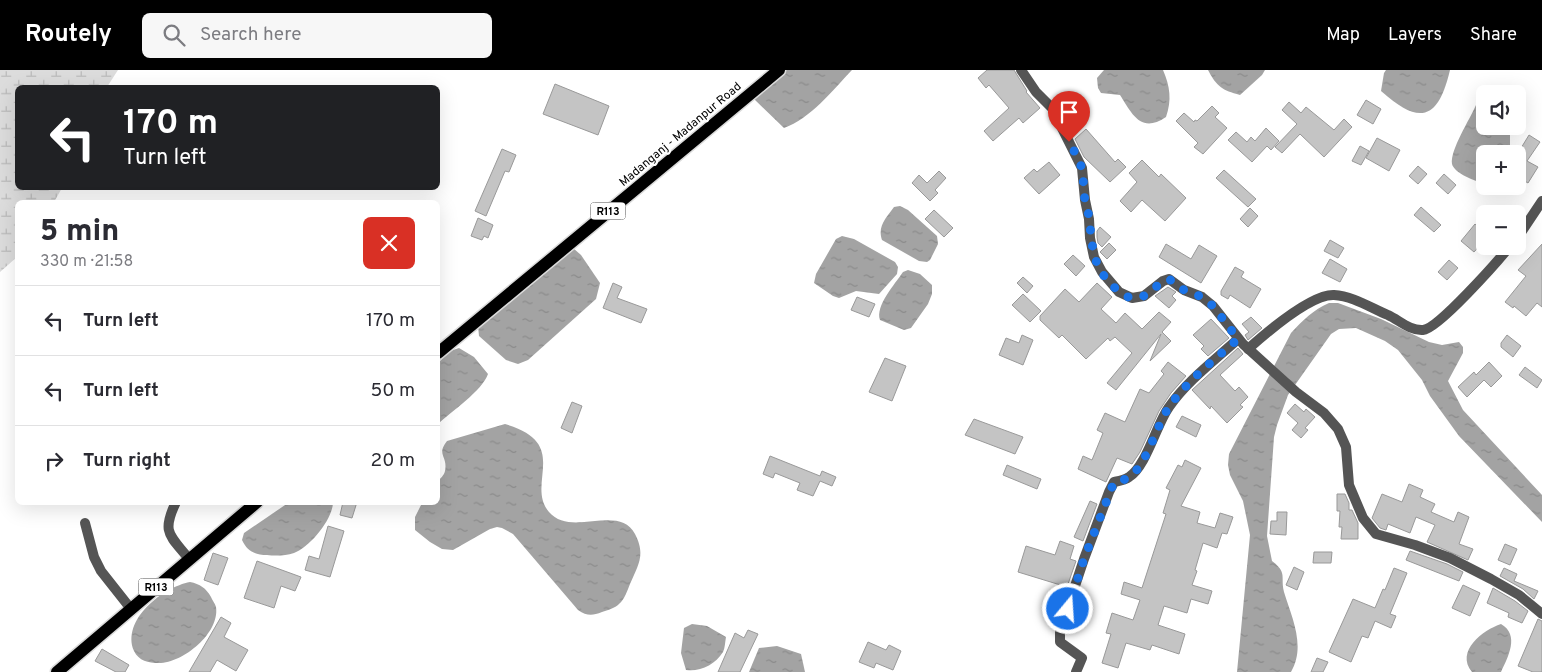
<!DOCTYPE html>
<html lang="en">
<head>
<meta charset="utf-8">
<style>
  :root { --surface:#fff; --page:#f7f7f7; --text:#2b2b33; --muted:#7c7c81; --line:#e1e1e2; --accent:#000 }
  body { margin:0; font-family:Overpass,sans-serif; background:var(--page); color:var(--text); height:100vh; display:flex; flex-direction:column; font-size:19px; white-space:nowrap }
  * { box-sizing:border-box; margin:0 }
  p { font-size:16px; color:var(--muted) }
  .icon { flex:none; width:28px; height:28px; fill:none; stroke:currentColor; stroke-width:2; stroke-linecap:round; stroke-linejoin:round }
  .map { position:relative; flex:1; overflow:hidden }
  .side { position:absolute; left:15px; top:130px; width:425px; height:305px; display:flex; flex-direction:column; background:var(--surface); border-radius:8px; box-shadow:0 5px 20px #0002 }
  .side>* { flex:none }
  .banner { position:absolute; left:15px; top:15px; width:425px; height:105px; border-radius:8px; box-shadow:0 5px 20px #0002; background:#202124; color:#fff; overflow:hidden }
  .buttons { position:absolute; left:1476px; top:15px; display:grid; gap:10px }
  .buttons a { display:grid; place-items:center; width:50px; height:50px; border-radius:8px; background:var(--surface); box-shadow:0 5px 20px #0002; font-size:25px }
  .pin { position:absolute; display:grid; place-items:center; width:42px; height:42px; color:#fff; margin:-51px -21px; border-radius:50% 50% 50% 0; rotate:-45deg; box-shadow:0 0 5px #0007 }
  .pin .icon { rotate:45deg }
  .me { position:absolute; width:55px; margin:-28px; rotate:18deg; stroke-linejoin:round; filter:drop-shadow(0 0 4px #0008) }
  .turn { display:flex; align-items:center; gap:18px; height:105px; padding:0 25px; font-size:22px }
  .turn .icon { width:65px; height:65px; stroke-width:2.5 }
  .turn b { display:block; font-size:35px; line-height:42px }
  .round { display:grid; place-items:center; flex:none; width:52px; height:52px; border-radius:8px; background:var(--page) }
  .overview { display:flex; align-items:center; justify-content:space-between; height:85px; padding:0 25px }
  h1 { font-size:30px; font-weight:800; line-height:38px }
  ul { padding:0; list-style:none }
  li { display:flex; align-items:center; gap:15px; height:70px; padding:0 25px; border-top:1px solid var(--line) }
  li div { flex:1 }
  li b { display:block; font-size:19px }
  li em { font-style:normal }
  header { display:flex; align-items:center; gap:30px; box-sizing:border-box; height:70px; padding:0 25px; background:var(--accent); color:#fff }
  header strong { font-size:24px }
  nav { display:flex; gap:28px; margin-inline-start:auto; font-size:18px }
  .search { width:350px; height:45px; background:var(--page); display:flex; align-items:center; gap:12px; box-sizing:border-box; padding:0 18px; border-radius:8px; color:var(--muted); font-size:19px }
  .map>svg:first-child { display:block }
</style>
</head>
<body>
<header>
<strong>Routely</strong>
<div class="search"><svg class="icon" aria-label="search" viewBox="0 0 24 24"><circle cx="10" cy="10" r="6"/><path d="M15 15l6 6"/></svg>Search here</div>
<nav><a>Map</a><a>Layers</a><a>Share</a></nav>
</header>
<div class="map">
<svg width="1542" height="602" viewBox="0 0 1542 602">
  <defs>
    <pattern id="wetland-marsh" width="20" height="14" patternUnits="userSpaceOnUse" patternTransform="scale(1.25)"><rect width="20" height="14" fill="#dcdcdc"/><path d="M1 5h8M5 5V1M11 12h8M15 12V8" fill="none" stroke="#bbb"/></pattern>
    <pattern id="water-ripples" width="26" height="14" patternUnits="userSpaceOnUse" patternTransform="scale(1.25)"><rect width="26" height="14" fill="#a3a3a3"/><path d="M2 4q2-2 4 0t4 0M15 11q2-2 4 0t4 0" fill="none" stroke="#8b8b8b"/></pattern>
  </defs>
  <rect width="100%" height="100%" fill="#fff"/>
  <path fill="url(#wetland-marsh)" d="M0,0H118L107,17L18,18V118H62L54,132H18L17,187L0,202Z"/>
  <g fill="url(#water-ripples)">
    <path d="M781,0H852C833,20 810,49 784,58L754,29Z"/>
    <path d="M1104,0H1163C1170,16 1172,30 1166,47C1141,64 1132,44 1120,25L1101,23L1098,18L1097,8Z"/>
    <path d="M1208,0H1265L1262,5L1240,25C1222,20 1217,17 1208,0Z"/>
    <path d="M1386,0H1450C1438,51 1419,55 1381,21L1384,3Z"/>
    <path d="M1476,35H1485V56H1508L1510,58V75L1508,84H1485V113C1476,112 1454,103 1452,94C1450,80 1470,49 1476,35Z"/>
    <path d="M900,136L908,140L937,166L938,174L930,190L927,192L919,191L882,170C877,156 887,147 894,137Z"/>
    <path d="M842,166L854,169L895,192L898,197L897,204L879,224L856,221L839,228L833,226L814,213L816,204L836,169Z"/>
    <path d="M573,178L581,185L600,213L596,229L528,290L518,294L506,290L479,266L478,256Z"/>
    <path d="M908,200L920,204L932,215V224L928,234L911,258L904,260L880,250C875,236 895,214 903,202Z"/>
    <path d="M1329,233H1338L1381,249L1429,272L1442,275L1459,272L1463,277V283L1448,311L1463,340L1542,425V452L1459,366L1430,326L1422,310L1398,280L1385,271L1356,258L1339,259L1331,264L1288,325L1277,355L1274,367L1267,466L1272,491C1288,503 1280,507 1284,522C1292,548 1306,576 1291,602H1237L1250,465L1243,431L1230,405L1228,395L1229,384L1291,263C1303,250 1313,240 1329,233Z"/>
    <path d="M459,278L474,287L488,304C482,321 452,341 438,354V293L450,281Z"/>
    <path d="M505,354C572,373 525,414 549,442C571,468 619,433 635,464C646,485 638,495 630,514C627,521 625,529 619,534C615,538 608,540 602,542C592,546 587,546 578,540L513,464L502,458L497,457L490,459L453,480L442,479L430,472L415,460V447L422,433L438,432C438,427 436,417 438,412C440,408 444,406 445,401C448,386 436,385 447,371Z"/>
    <path d="M288,433H333C332,450 310,477 294,483C285,486 275,486 267,485C255,485 247,481 242,470L244,463Z"/>
    <path d="M190,512C200,514 206,518 211,527C212,530 215,533 216,537C220,563 183,593 159,593C148,593 139,591 134,581C121,550 163,517 190,512Z"/>
    <path d="M692,554L707,556L726,567C725,572 725,578 723,582C715,595 700,602 686,600L681,583L684,558Z"/>
    <path d="M1501,554C1520,565 1508,587 1501,602H1472C1455,581 1483,560 1501,554Z"/>
    <path d="M777,576L801,584L805,602H749L759,578Z"/>
  </g>
  <g fill="#c4c4c4" stroke="#999">
    <path d="M987,0H1014L1027,21L1026,22L1040,38L1023,53L1019,48L993,71L984,61L1009,38L989,15L986,18L978,8Z"/>
    <path d="M555,14L609,36L598,65L543,44Z"/>
    <path d="M1366,30L1381,39L1373,54L1357,45Z"/>
    <path d="M1289,32L1301,43L1306,37L1334,60L1344,49L1352,57L1324,87L1300,64L1282,83L1275,77L1297,54L1282,40Z"/>
    <path d="M1212,36L1219,43L1215,47L1227,58L1203,84L1194,77L1198,73L1176,51L1184,43L1194,52L1195,50L1197,51Z"/>
    <path d="M1266,58L1279,71L1271,80L1267,76L1252,92L1228,70L1236,62L1247,72L1251,67L1255,71Z"/>
    <path d="M1086,59L1115,92L1118,89L1126,97L1110,112L1084,87L1075,69Z"/>
    <path d="M1529,65L1540,72L1527,91L1538,97L1528,113L1518,107V83Z"/>
    <path d="M1377,68L1400,80L1389,101L1366,88Z"/>
    <path d="M1360,76L1369,81L1361,95L1352,91Z"/>
    <path d="M502,79L516,85L509,102L505,101L486,146L475,141Z"/>
    <path d="M1142,90L1159,107L1161,104L1186,128L1165,151L1142,130L1131,142L1120,131L1137,112L1129,103Z"/>
    <path d="M1049,92L1060,105L1039,124L1024,108L1034,99L1037,102Z"/>
    <path d="M1418,96L1427,104L1418,114L1409,106Z"/>
    <path d="M1224,100L1256,129L1248,137L1216,108Z"/>
    <path d="M939,101L946,108L935,120L938,123L930,131L912,113L919,105L927,113Z"/>
    <path d="M1444,104L1456,115L1448,124L1436,113Z"/>
    <path d="M1421,137L1441,155L1434,162L1414,145Z"/>
    <path d="M1250,138L1258,146L1248,157L1240,149Z"/>
    <path d="M934,140L953,158L944,167L925,149Z"/>
    <path d="M478,148L493,155L488,168L484,166L482,170L471,166Z"/>
    <path d="M1475,154L1485,163V170L1474,182L1461,171Z"/>
    <path d="M1100,157L1111,167L1102,177L1098,173L1097,167V161Z"/>
    <path d="M1330,170L1344,178L1338,188L1324,181Z"/>
    <path d="M1109,173L1116,180L1107,189L1100,182Z"/>
    <path d="M1166,174L1191,189L1199,175L1217,186L1201,213L1159,187Z"/>
    <path d="M1542,174V237L1537,233L1526,246L1514,236L1513,238L1505,232L1526,206L1518,200Z"/>
    <path d="M1073,185L1085,196L1076,206L1064,194Z"/>
    <path d="M1330,189L1347,199L1340,212L1322,203Z"/>
    <path d="M1449,190L1458,198L1447,210L1438,202Z"/>
    <path d="M1235,197L1244,202L1241,207L1261,219L1250,238L1230,225L1228,229L1221,225V221Z"/>
    <path d="M1023,207L1033,216L1027,223L1017,213Z"/>
    <path d="M613,213L622,217L617,228L647,239L641,253L603,238Z"/>
    <path d="M1097,213L1112,227L1101,239L1116,253L1125,243L1142,259L1159,242L1171,252L1162,262L1171,271L1150,291L1161,264L1116,320L1107,313L1132,283L1115,267L1110,271L1108,268L1086,289L1062,265L1059,268L1040,250V246L1065,219L1079,232Z"/>
    <path d="M1168,217L1176,222L1172,226L1176,230L1169,238L1155,226Z"/>
    <path d="M1023,224L1041,241L1030,252L1012,235Z"/>
    <path d="M857,227L875,234L869,247L851,240Z"/>
    <path d="M1251,247L1262,258L1248,270L1245,265L1249,262L1242,254Z"/>
    <path d="M1211,249L1229,268L1208,286L1201,279L1204,276L1193,265Z"/>
    <path d="M1022,265L1033,270L1023,295L999,285L1006,268L1019,273Z"/>
    <path d="M1507,265L1521,276L1513,287L1501,277V273Z"/>
    <path d="M1238,278L1243,284L1220,305L1235,321L1239,317L1248,327L1240,335L1243,337L1227,353L1211,336L1210,339L1192,320Z"/>
    <path d="M885,288L906,296L892,331L869,322Z"/>
    <path d="M1168,292L1186,306L1171,323L1159,341L1140,382L1132,394L1117,388L1106,412L1078,399L1083,386L1092,390L1103,363L1097,360L1105,343L1125,352L1140,319L1149,323L1164,304L1161,301Z"/>
    <path d="M1489,292L1502,306L1491,317L1484,310L1467,327L1458,317L1474,302L1476,305Z"/>
    <path d="M1525,297L1542,310L1537,318L1519,305Z"/>
    <path d="M572,332L582,336L572,363L561,358Z"/>
    <path d="M1295,334L1304,342L1306,339L1315,347L1305,358L1308,360L1301,368L1292,360L1298,353L1287,343Z"/>
    <path d="M1182,346L1201,355L1196,367L1176,357Z"/>
    <path d="M974,349L1023,367L1015,384L965,365Z"/>
    <path d="M770,386L820,406L822,401L836,407L832,416L820,411L813,426L797,420L800,413L775,403L773,408L763,404Z"/>
    <path d="M1185,390L1201,398L1181,436L1200,442L1197,453L1215,458L1220,443L1233,447L1227,464L1222,463L1217,478L1203,473L1195,500L1197,501L1192,515L1212,521L1208,534L1191,529L1187,543L1164,536L1158,555L1185,564L1179,584L1152,575L1150,580L1126,573L1118,598L1102,593L1111,564L1106,563L1112,543L1133,550L1140,530L1121,524L1124,512L1142,518L1166,444L1163,443L1170,420L1166,418L1178,395L1182,397Z"/>
    <path d="M1007,395L1041,409L1037,419L1003,405Z"/>
    <path d="M1409,414L1423,420L1420,427L1435,434L1431,442L1454,452L1458,442L1469,447L1459,474L1473,479L1468,490L1427,472L1435,455L1416,447L1410,463L1388,454L1386,460L1380,458L1372,448L1382,424L1402,432Z"/>
    <path d="M1337,424H1345L1349,433V440H1352L1358,453V469H1341L1342,457H1339L1340,441H1337Z"/>
    <path d="M1090,431L1097,434L1083,471L1074,467Z"/>
    <path d="M343,432H357L352,448L340,445Z"/>
    <path d="M1277,442H1287L1286,465L1270,464L1271,451H1277Z"/>
    <path d="M328,456L344,461L330,507L305,500L309,486L319,489Z"/>
    <path d="M1060,471L1074,476L1070,489L1076,491L1067,517L1018,502L1026,476L1055,485Z"/>
    <path d="M1505,474L1517,479L1510,495L1498,490Z"/>
    <path d="M1410,481L1447,494L1463,502L1459,511L1406,490Z"/>
    <path d="M1314,482H1332L1331,493H1313Z"/>
    <path d="M213,483L228,488L218,515L204,510Z"/>
    <path d="M257,491L301,507L295,521L281,516L274,538L244,528Z"/>
    <path d="M1294,497L1304,502L1297,520L1286,515Z"/>
    <path d="M1394,498L1407,503L1390,544L1396,546L1391,558L1375,551L1368,568L1362,566L1351,592L1329,582L1353,529L1375,538L1383,519L1385,520Z"/>
    <path d="M1504,498L1517,504L1514,511L1538,521L1534,529L1523,519L1500,506Z"/>
    <path d="M1463,515L1480,523L1470,546L1452,538Z"/>
    <path d="M1493,518L1515,531L1528,541L1522,553L1508,547L1509,543L1487,533Z"/>
    <path d="M221,547L231,553L224,567L248,580L236,601L217,590L210,602H189Z"/>
    <path d="M1538,549L1542,551V602H1533L1518,596Z"/>
    <path d="M748,560L758,564L740,602H718L735,563L744,568Z"/>
    <path d="M868,572L886,580L889,575L901,581L893,600L876,593L874,598L859,592Z"/>
    <path d="M102,579L129,595L125,602H116L95,591Z"/>
    <path d="M1317,588L1328,592L1323,602H1311Z"/>
  </g>
  <g fill="none" stroke-linecap="round" stroke-linejoin="round">
    <defs>
      <g id="primary">
        <path d="M438,283L779,0"/>
        <path d="M57,602L257,432"/>
      </g>
    </defs>
    <use href="#primary" stroke="#dbdbdb" stroke-width="15"/>
    <g stroke="#555" stroke-width="10">
      <path d="M1021,0L1036,22L1052,38L1082,98L1085,130L1089,149L1090,168L1094,187L1102,202L1119,222L1132,228L1144,226L1163,211L1169,209L1184,220L1202,227L1213,236L1243,274L1296,322L1324,343L1338,359L1346,377L1349,415L1363,448L1376,464L1415,475L1450,488L1491,509L1519,525L1542,544"/>
      <path d="M1518,167L1542,131"/>
      <path d="M1248,279C1266,263 1311,224 1334,225C1353,226 1371,238 1388,245C1399,250 1410,261 1423,260C1438,259 1498,191 1510,176"/>
      <path d="M176,432C161,463 170,465 189,489"/>
      <path d="M85,453L94,487L101,501L131,539"/>
      <path d="M1076,602L1082,588L1060,572V561L1084,489L1109,422L1114,412C1119,411 1125,410 1129,407C1146,397 1157,353 1169,337C1187,311 1215,290 1238,269"/>
    </g>
    <use href="#primary" stroke="#000" stroke-width="12"/>
  </g>
  <g fill="none" stroke-linecap="round" stroke-linejoin="round">
    <path stroke="#1a73e8" stroke-width="9" stroke-dasharray="0 16.2" d="M1068,539L1084,489L1114,412C1119,411 1125,410 1129,407C1146,397 1157,354 1169,337C1187,311 1214,290 1238,269L1213,236L1202,227L1184,220L1169,209C1155,213 1148,230 1132,228C1125,227 1118,221 1113,216C1091,195 1093,176 1089,149C1089,143 1086,137 1085,130C1083,120 1084,110 1082,100C1080,90 1074,81 1069,72"/>
  </g>
  <g text-anchor="middle" stroke-width="4.5" stroke-linejoin="round" paint-order="stroke">
    <g fill="#fff" stroke="#4c4c4c" stroke-width="1">
      <rect x="590.5" y="132.5" width="35" height="17" rx="4"/>
      <rect x="138.5" y="508.5" width="35" height="17" rx="4"/>
    </g>
    <g font-size="11" font-weight="bold" fill="#000">
      <text x="608" y="145">R113</text>
      <text x="156" y="521">R113</text>
    </g>
    <g font-size="12" fill="#000" stroke="#fff">
      <text transform="translate(680 64) rotate(-40)" y="4">Madanganj - Madanpur Road</text>
    </g>
  </g>
</svg>
<div class="buttons">
<a><svg class="icon" aria-label="sound" viewBox="0 0 24 24"><path d="M4 9h4l5-4v14l-5-4H4zM17 9q2 3 0 6"/></svg></a>
<a>+</a>
<a>−</a>
</div>
<div class="pin" style="left:1069px;top:72px;background:#d93025"><svg class="icon" aria-label="arrive" viewBox="0 0 24 24"><path d="M6 21V4h12l-3 4 3 4H6"/></svg></div>
<svg class="me" style="left:1068px;top:539px" viewBox="-20 -20 40 40"><circle r="17" fill="#1a73e8" stroke="#fff" stroke-width="3"/><path d="M0-11L8 9 0 5-8 9z" fill="#fff"/></svg>
<div class="banner">
<div class="turn"><svg class="icon" aria-label="left" viewBox="0 0 24 24"><path d="M17 20v-9H6M10 6l-5 5 5 5"/></svg><div><b>170 m</b>Turn left</div></div>
</div>
<section class="side">
<div class="overview"><div><h1>5 min</h1><p>330 m · 21:58</p></div><a class="round" style="background:#d93025;color:#fff"><svg class="icon" aria-label="close" viewBox="0 0 24 24"><path d="M6 6l12 12M18 6L6 18"/></svg></a></div>
<ul>
<li><svg class="icon" aria-label="left" viewBox="0 0 24 24"><path d="M17 20v-9H6M10 6l-5 5 5 5"/></svg><div><b>Turn left</b></div><em>170 m</em></li>
<li><svg class="icon" aria-label="left" viewBox="0 0 24 24"><path d="M17 20v-9H6M10 6l-5 5 5 5"/></svg><div><b>Turn left</b></div><em>50 m</em></li>
<li><svg class="icon" aria-label="right" viewBox="0 0 24 24"><path d="M7 20v-9h11M14 6l5 5-5 5"/></svg><div><b>Turn right</b></div><em>20 m</em></li>
</ul>
</section>
</div>
</body>
</html>
